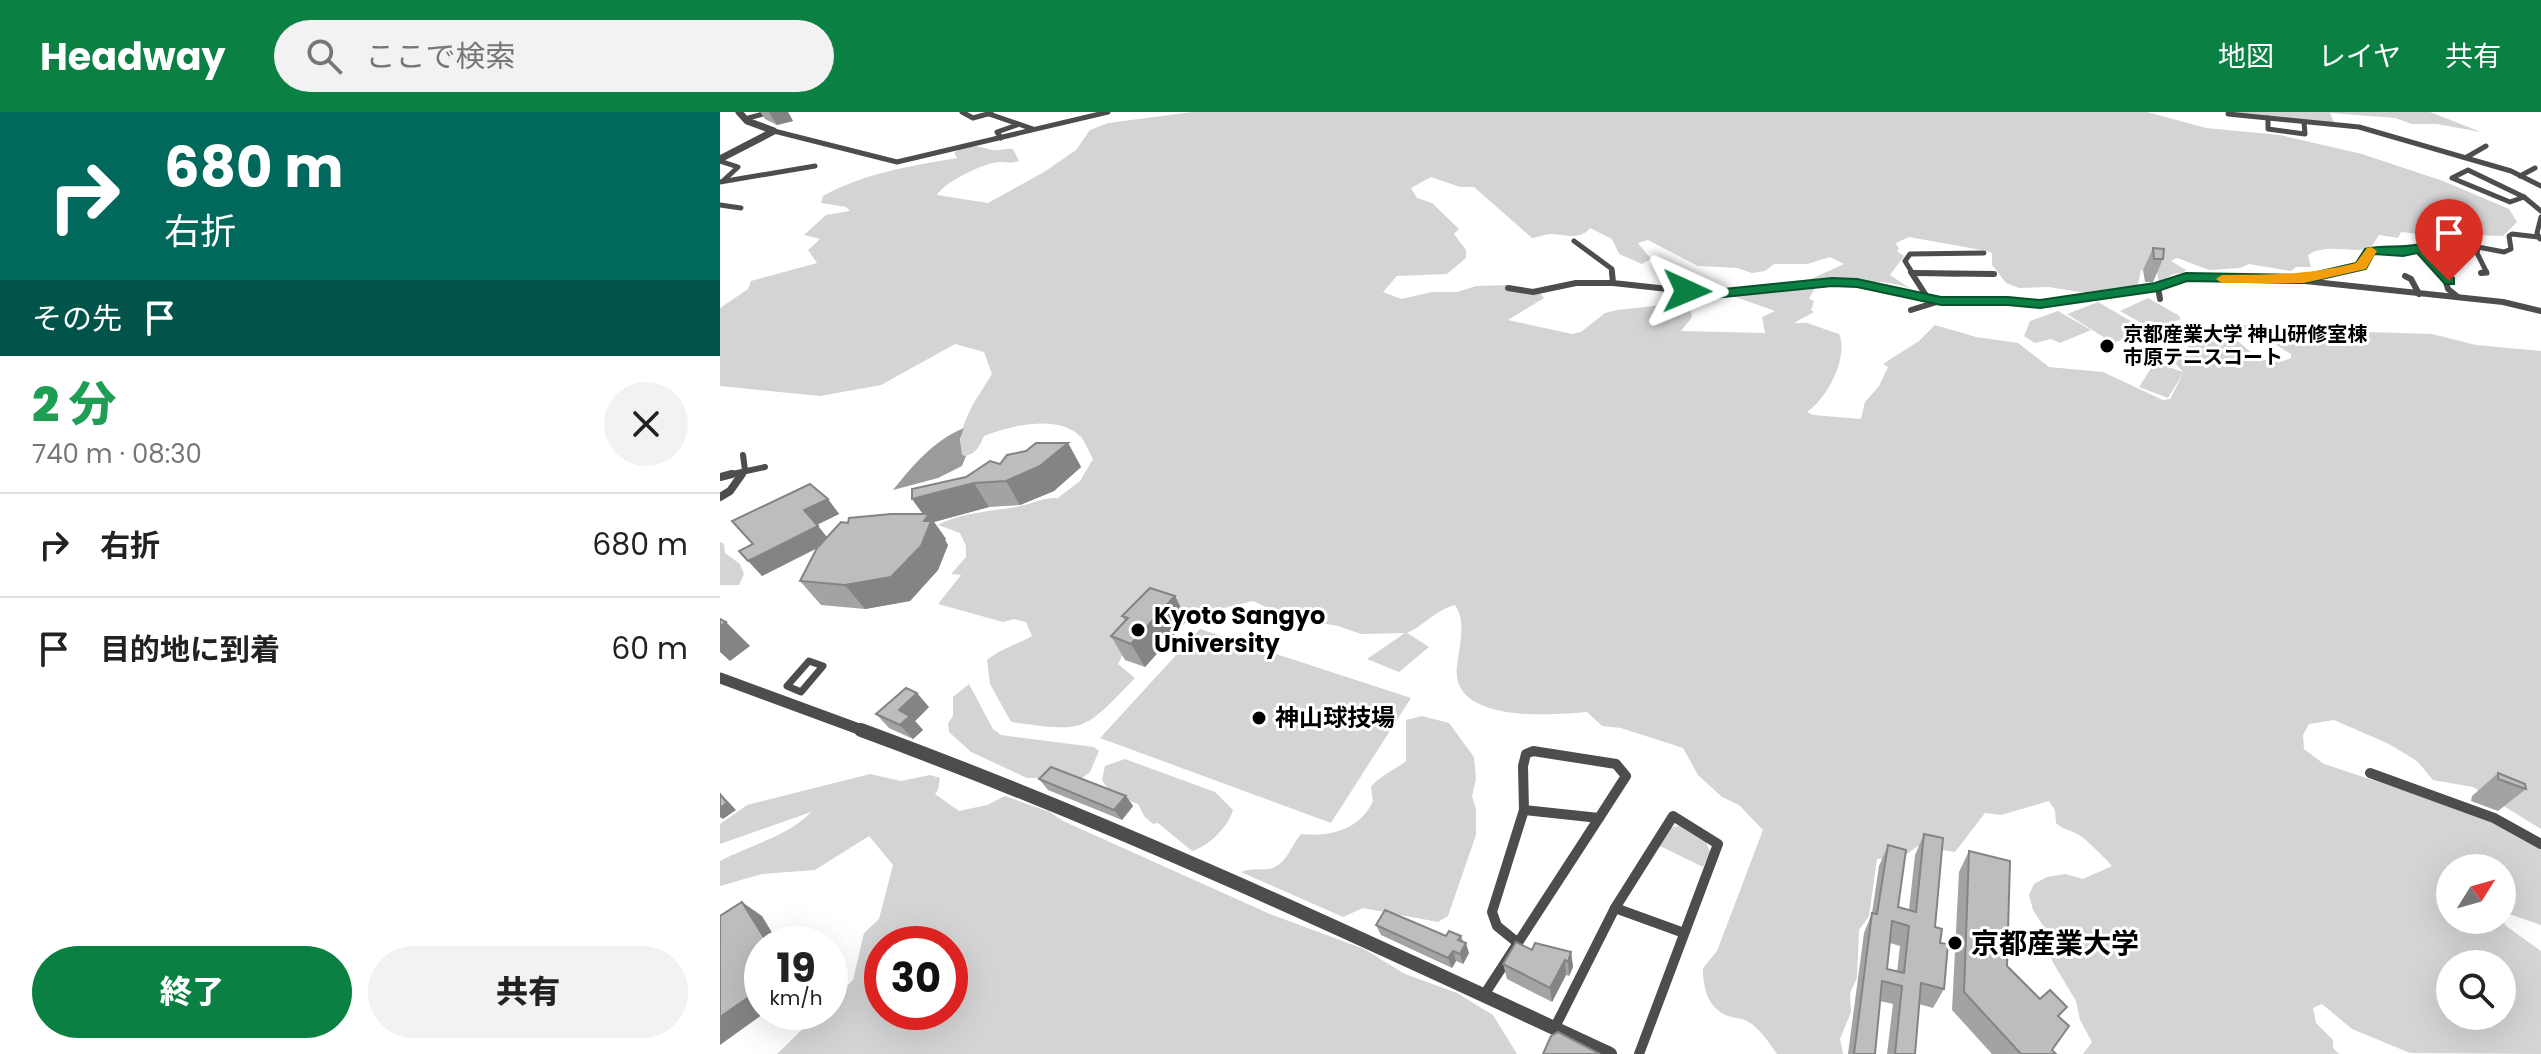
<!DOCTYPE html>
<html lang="ja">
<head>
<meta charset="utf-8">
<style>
  :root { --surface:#fff; --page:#f2f2f2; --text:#222; --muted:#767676; --line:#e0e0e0; --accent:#0b8043 }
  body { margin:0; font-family:Poppins,"Noto Sans JP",sans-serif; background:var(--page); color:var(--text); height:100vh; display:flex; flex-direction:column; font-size:30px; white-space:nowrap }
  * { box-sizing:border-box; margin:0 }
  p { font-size:26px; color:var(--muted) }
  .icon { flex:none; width:44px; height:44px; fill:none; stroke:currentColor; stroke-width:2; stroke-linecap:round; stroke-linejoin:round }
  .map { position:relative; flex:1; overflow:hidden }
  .details { display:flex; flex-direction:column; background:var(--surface); width:720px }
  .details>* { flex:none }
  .top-card { background:#00695c; color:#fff; overflow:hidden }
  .needle { width:52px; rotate:53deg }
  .buttons { position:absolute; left:1716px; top:742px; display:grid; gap:16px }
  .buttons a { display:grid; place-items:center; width:80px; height:80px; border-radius:50%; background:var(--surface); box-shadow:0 8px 32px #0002; font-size:40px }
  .speed { position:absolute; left:24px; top:814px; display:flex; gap:16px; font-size:40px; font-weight:700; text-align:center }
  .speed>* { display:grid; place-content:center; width:104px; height:104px; border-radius:50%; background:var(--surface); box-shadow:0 8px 32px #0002; line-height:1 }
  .speed small { font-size:20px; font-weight:400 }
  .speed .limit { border:12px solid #d22; background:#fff; color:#111 }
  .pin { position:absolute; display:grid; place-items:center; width:68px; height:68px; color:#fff; margin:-82px -34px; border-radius:50% 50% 50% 0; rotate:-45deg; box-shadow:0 0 8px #0007 }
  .pin .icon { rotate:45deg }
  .me { position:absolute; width:88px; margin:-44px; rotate:91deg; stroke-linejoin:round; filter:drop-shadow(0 0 6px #0008) }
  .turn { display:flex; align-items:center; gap:28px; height:168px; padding:0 32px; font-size:36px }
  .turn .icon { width:104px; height:104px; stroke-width:2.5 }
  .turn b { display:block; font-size:56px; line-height:68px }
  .then { display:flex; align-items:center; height:76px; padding:0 32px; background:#0003; gap:16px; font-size:30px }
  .round { display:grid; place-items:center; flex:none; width:84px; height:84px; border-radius:42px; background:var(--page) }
  .head { display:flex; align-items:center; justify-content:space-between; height:136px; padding:0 32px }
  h1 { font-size:48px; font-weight:800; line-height:60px; color:#1e9e55 }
  .button { display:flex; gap:16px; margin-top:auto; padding:16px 32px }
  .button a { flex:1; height:92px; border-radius:48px; background:var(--accent); color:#fff; font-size:32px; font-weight:800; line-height:92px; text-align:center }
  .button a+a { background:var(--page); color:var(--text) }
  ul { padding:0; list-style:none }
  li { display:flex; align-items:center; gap:24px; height:104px; padding:0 32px; border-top:2px solid var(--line) }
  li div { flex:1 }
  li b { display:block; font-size:30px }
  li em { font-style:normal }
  header { display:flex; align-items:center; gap:48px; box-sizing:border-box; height:112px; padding:0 40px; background:var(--accent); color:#fff }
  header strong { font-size:38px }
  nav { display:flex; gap:44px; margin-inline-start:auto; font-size:28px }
  .search { width:560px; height:72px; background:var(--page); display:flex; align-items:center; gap:20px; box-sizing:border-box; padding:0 28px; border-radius:44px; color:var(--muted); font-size:30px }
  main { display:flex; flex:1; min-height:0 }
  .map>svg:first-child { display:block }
</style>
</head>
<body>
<header>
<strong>Headway</strong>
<div class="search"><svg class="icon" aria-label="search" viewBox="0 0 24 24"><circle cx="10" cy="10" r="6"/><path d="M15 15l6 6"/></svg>ここで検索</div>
<nav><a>地図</a><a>レイヤ</a><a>共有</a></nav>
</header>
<main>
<section class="details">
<div class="top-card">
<div class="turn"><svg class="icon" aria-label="right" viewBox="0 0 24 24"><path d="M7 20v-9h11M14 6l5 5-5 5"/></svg><div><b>680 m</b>右折</div></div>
<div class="then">その先<svg class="icon" aria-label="arrive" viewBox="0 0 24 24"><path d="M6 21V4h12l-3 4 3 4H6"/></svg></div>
</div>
<div class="head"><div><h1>2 分</h1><p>740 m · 08:30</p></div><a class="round"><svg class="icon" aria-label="close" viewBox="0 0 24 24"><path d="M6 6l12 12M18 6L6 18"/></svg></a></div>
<ul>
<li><svg class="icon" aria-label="right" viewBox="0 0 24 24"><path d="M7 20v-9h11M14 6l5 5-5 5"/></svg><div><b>右折</b></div><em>680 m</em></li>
<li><svg class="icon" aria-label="arrive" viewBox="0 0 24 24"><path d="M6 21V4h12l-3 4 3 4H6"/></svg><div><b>目的地に到着</b></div><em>60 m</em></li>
</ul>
<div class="button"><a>終了</a><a>共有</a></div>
</section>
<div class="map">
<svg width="1821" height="942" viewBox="0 0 1821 942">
  <rect width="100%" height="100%" fill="#fff"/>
  <g fill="#d4d4d4" fill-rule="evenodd">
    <path d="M472,0H1427L1486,16L1560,23L1642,42L1723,69L1789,97L1797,110L1783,124L1752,123V131C1728,129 1705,122 1681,120L1678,126L1659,123L1650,137C1629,141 1607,131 1588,143L1591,155H1576L1571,159L1529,152L1520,156L1489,158L1457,146L1451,149L1466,158L1463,161L1453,162L1439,171L1437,160L1421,158L1417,177L1373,182L1328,175L1299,176L1286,171L1272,153V141L1267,139L1189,125L1176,131L1179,137L1177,139L1184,144L1170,163L1191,177C1157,163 1103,173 1066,174L1071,170L1091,167L1124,152L1110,145L1087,152H1054L1045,159L1032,161L1017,156L978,154L928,128L918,131L931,147L922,152L899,142L892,127L870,116C861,128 846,123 832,122C825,122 819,125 812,126L754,75H740L711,65L691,76L697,86L712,91L739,117L734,122L746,138V146L727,162L677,164L663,180L681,187L712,180H737L756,174L788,173L818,179L824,186L788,208L852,222L861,220L885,201L897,198L952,192L971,199L972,205L961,219L1045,221L1042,205L1055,199L1007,182L1096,174L1089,187L1094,189L1091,198L1094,200L1074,211H1087L1119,222C1129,245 1107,287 1087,300L1093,303L1141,307L1145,290L1159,274L1168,255L1163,252L1199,229L1215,213L1256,225L1298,231L1329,255L1383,260L1443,288L1450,287L1464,260L1448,286L1419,275L1435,250L1463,260L1455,251L1471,231L1465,227L1468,223L1499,216C1524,228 1539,261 1571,246V242L1539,222L1507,213L1511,211L1559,218L1593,215L1614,219L1712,222L1756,233L1821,239V717L1753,675L1713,668L1697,649L1669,632L1614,608L1589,612L1583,623L1584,637L1604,652L1774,708L1821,735V813L1786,801L1782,805V756H1730V808L1782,806L1786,814L1821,839V942L1690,941L1632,917L1602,892L1593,896L1596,911L1613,928V936L1619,942H1363L1372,930L1360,908L1356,889L1332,849L1329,823L1313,798L1309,783L1314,772L1327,765L1345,762L1363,767L1392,754C1390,751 1364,725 1359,723C1351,718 1343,718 1336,711L1335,698L1329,689L1281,703L1265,701L1235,740L1198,734L1181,746L1157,747L1149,804L1139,818L1137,866L1130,881L1131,900L1120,927L1123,942H1057C1049,931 1039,915 1027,909C1021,906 1014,906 1008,904C987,896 983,875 983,856L997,839L1043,718L1019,693L1002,685L978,663L963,636L901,616L882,614L867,600C832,603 730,612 737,554C739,535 747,510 735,493C717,497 705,513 687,521L709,535L679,560L647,547L685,521L641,522L618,514L568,505L533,489L487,500L430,488L398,552L415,566C362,621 366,620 291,610L270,572L267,548C280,537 296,533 312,524L306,510L294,507L283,510L218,492L241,463L231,462L246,445V434L240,421L218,413C244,399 273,400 300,394C315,391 323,385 338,386L360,369L373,347C369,340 366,331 361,325C339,301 289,314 264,324C260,334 255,344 242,344C234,316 258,285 272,262L264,240L235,232L161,273L100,284L0,274V196L28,177L31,169L97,151L88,138L100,127L84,123L106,103L130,99L126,95L101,91L103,84C145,61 190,54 237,46L234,41C247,31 258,34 272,38C278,39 286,36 293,37L299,49C291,52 288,50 280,50C265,50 223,71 217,83L268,91L324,60L356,38L370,18L388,11ZM1730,852H1782V904H1730Z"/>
    <path d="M1502,0H1710L1761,20L1717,12H1692L1675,6L1610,1L1614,10L1609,11Z"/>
    <path d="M1428,186L1458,203L1461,207L1434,218L1400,199Z"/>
    <path d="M1378,190L1428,219L1393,231L1347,202Z"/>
    <path d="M1338,199L1371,218L1340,231L1331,227L1315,231L1304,224L1310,209Z"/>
    <path d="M0,430L4,432L5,441L20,452L24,462L19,473H0Z"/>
    <path d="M480,517L691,586L611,711L380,626Z"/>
    <path d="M249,572L273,617L281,623L374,635L379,639L370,660L362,666H307L251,640L229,620L228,611L233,604V585Z"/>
    <path d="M702,604L729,611L754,645L756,667L752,684L756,697V723L728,804L718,810L643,796L623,805L521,760C532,756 539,758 549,757C566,754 571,734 581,722C610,725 640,718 653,689L651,675C659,664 675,658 686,649V608Z"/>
    <path d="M405,647L495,680L513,698C508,715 489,734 472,739L438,711L433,712L424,704L418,692L391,681L382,668L385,654Z"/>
    <path d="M150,662L181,669L210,663L220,666L218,678L215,682L239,699L267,693L285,684L330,700L343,709L550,802L644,837L685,862L737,881L773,903L797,942H57L100,900H110V890L133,868L144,821L159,807L173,753L149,724L95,758L42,762L0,774V749C30,733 69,724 91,700L0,732V712L27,693ZM162,832H230V900H162Z"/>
    <path d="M959,714L986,730L990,740L983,755L940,734L952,715Z"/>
  </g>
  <path fill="#9b9b9b" d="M244,316L240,327L242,343L246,344L242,354L218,366L173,378C194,352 213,329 244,316Z"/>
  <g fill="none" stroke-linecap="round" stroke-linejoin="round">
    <path stroke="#4d4d4d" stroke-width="7" d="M89,549L103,554L81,580L67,574Z"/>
    <g stroke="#4d4d4d" stroke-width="5">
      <path d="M242,0L253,6L271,1"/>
      <path d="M269,2L313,17"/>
      <path d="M1508,2L1639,15L1791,59L1821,74"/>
      <path d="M1548,6V17L1585,22L1584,10"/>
      <path d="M25,7L50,0"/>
      <path d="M54,19L177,50L388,0"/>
      <path d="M281,26L277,20L297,13"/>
      <path d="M1747,45L1766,34"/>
      <path d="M0,49L18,55L3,69"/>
      <path d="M1748,58L1804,85L1790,90L1732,66Z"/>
      <path d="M1800,64L1815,56"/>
      <path d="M0,70L95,54"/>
      <path d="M1804,85L1821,99"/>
      <path d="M0,93L21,96"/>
      <path d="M1820,127L1817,121L1821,105"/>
      <path d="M854,129L892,157V162"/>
      <path d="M1193,161L1239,162"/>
      <path d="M1761,161H1767L1757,141L1758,135L1784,140L1791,137L1789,124L1792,122L1818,125"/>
      <path d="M1193,162L1185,149L1190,142L1264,141"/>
      <path d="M1607,162L1641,154L1649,140L1700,136L1724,162"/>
    </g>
    <g stroke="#4d4d4d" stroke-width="6">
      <path d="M892,160L893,171L994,182L1112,170L1137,171L1221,189L1320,192L1438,175L1466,165L1556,166L1783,190L1821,199"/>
      <path d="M1191,160L1207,185"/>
      <path d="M1723,160L1728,177L1738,185"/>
      <path d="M1193,161L1274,162"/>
      <path d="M1761,161L1766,160"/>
      <path d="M1685,164L1691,167L1699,182"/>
      <path d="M1582,167L1616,160"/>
      <path d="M1438,175L1440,187"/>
      <path d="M788,176L813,180L856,171H893"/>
      <path d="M1191,198L1220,189"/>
      <path d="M3,364L45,355"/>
      <path d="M21,364L25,358L23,343"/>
    </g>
    <g stroke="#4d4d4d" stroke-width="8">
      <path d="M0,365L12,362"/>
      <path d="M0,385L10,379L22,362"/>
    </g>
    <g stroke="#4d4d4d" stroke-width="10">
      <path d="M813,639L896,652L906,664L879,706L804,698L803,654L806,642Z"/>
      <path d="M1650,661L1774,706L1821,732"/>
      <path d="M798,831L777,814L772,800L804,698"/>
      <path d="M764,883L879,706"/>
      <path d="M834,917L895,796"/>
      <path d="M919,942L998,732L953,704L895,796L964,821"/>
    </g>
    <path stroke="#4d4d4d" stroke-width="7" d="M0,47L54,19L27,9L19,0"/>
    <path stroke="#4d4d4d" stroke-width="11" d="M0,566L147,620"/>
    <path stroke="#4d4d4d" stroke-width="14" d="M141,618C397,712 643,827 890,942"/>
  </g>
  <g fill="#a3a3a3" fill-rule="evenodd">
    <path d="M40,0H68L73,9L57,13L45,7Z"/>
    <path d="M1433,136L1443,147L1433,170H1425L1423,158Z"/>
    <path d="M348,331L361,355L334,379L300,393L269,395L214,410L226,427L225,428L228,433L218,458L190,489L145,497L101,493L80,469L98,436L42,464L32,432L108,387L119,402L97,413L107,425L128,411L203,402L192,387L280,352Z"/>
    <path d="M455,484L467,508L425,555L405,548L391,524L405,509L402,504Z"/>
    <path d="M209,595L195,609L203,618L193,627L169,616L156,602Z"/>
    <path d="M1778,661L1806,677L1778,699L1751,689L1752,684Z"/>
    <path d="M319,667L406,684L413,694L402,708L328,678Z"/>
    <path d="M1204,722L1215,815L1220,831L1224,877L1213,896L1199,892L1195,942H1167L1173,892L1160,889L1155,942H1128L1144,821L1152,801L1159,754L1168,733L1178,795L1189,798L1195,743ZM1170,831L1180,834L1177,860L1167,857Z"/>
    <path d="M1249,739L1287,854L1339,905L1332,938L1336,942H1272L1232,898L1239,760Z"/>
    <path d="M656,813L726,824H741L749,841L743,852L736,849L732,856L661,823Z"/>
    <path d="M812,838L851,840L853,855L849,864L846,863L832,890L787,867L783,852Z"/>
  </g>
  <g fill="#848484">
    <path d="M49,0H68L73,9L57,13Z"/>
    <path d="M348,331L361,355L334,379L300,393L286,369Z"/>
    <path d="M254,371L269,395L214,410L226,427L225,428L228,433L218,458L190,489L145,497L125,473L204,409L206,406L192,387Z"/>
    <path d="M108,387L119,402L96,413L84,398Z"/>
    <path d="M98,414L110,429L42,464L28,449Z"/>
    <path d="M455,484L467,508L425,555L411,532Z"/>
    <path d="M6,510L30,534L10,549L0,540V514Z"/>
    <path d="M197,581L209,595L195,609L203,618L193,627L180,613L179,598Z"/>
    <path d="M0,681L16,698L3,707L0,705Z"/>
    <path d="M406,684L413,694L402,708L394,698Z"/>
    <path d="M22,790L42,804L59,832H48Z"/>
    <path d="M746,831L749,841L743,852L740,842Z"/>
    <path d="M733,839L736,849L732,856L728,846Z"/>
    <path d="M851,840L853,855L849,864L848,850Z"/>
    <path d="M845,848L846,863L832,890L830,876Z"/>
    <path d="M42,876V900H46L0,933V905Z"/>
  </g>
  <g fill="#bdbdbd" stroke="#848484" stroke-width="2" fill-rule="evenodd">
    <path d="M1433,136L1444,137L1443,147H1434Z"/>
    <path d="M316,331H348L320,354L286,369L254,371L192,387V377L246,365L270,349L280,352L287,343L306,339Z"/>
    <path d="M90,372L108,387L84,398L98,414L28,449L19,439L33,432L12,409Z"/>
    <path d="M171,402H209L204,409H211L201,434L171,465L125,473L80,469L97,436L121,410L128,411L129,406Z"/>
    <path d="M430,476L455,484L411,532L391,524L408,506L402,504Z"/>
    <path d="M0,507L6,510L0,514Z"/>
    <path d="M186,576L197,581L179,598L190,604L180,613L156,602Z"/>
    <path d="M331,655L406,684L394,698L319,667Z"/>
    <path d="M1778,661L1805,672L1806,677L1778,667Z"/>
    <path d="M0,682L7,691L0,696Z"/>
    <path d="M1204,722L1223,726L1215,815L1222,817L1220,831L1228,832L1224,877L1201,871L1195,942H1175L1182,874L1162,869L1155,942H1134L1152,801L1157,802L1168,733L1186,738L1178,795L1196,800ZM1172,809L1189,814L1184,861L1167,857Z"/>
    <path d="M1249,739L1290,749L1287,854L1320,887L1330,878L1347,895L1338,904L1349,914L1332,938L1336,942H1301L1244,880Z"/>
    <path d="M22,790L48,832H42V876L0,905V804Z"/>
    <path d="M665,798L726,824L729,819L741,824L738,828L746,831L740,842L733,839L728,846L656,813Z"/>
    <path d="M796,830L812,838L815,831L851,840L848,850L845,848L830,876L783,852Z"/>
    <path d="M838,920L880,942H823L831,924Z"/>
  </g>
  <path fill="#0b8043" stroke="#07532c" stroke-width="2" d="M1700,132L1734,166V172H1725L1697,141L1683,144L1654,142L1646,157L1584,171L1467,169L1438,179L1320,196L1288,193H1221L1137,175L1112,174L994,186L967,183L960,179L967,175L994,178L1112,166L1137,167L1221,185H1288L1320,188L1435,171L1466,161L1584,163L1636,151L1645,137C1663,132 1681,137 1700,132Z"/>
  <path fill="#f59e0b" d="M1651,135L1657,139L1646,157L1584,171H1502L1496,167L1502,163C1552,163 1588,163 1636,151L1647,136Z"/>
  <g fill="#000" stroke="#fff" stroke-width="3">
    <circle cx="1387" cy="234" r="8"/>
    <circle cx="418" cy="518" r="8"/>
    <circle cx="539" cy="606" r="8"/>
    <circle cx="1235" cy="831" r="8"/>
  </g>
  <g text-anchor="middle" stroke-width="6" stroke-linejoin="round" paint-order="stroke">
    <g font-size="20" font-weight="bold" fill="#000" stroke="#fff" text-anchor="start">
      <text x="1403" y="229">京都産業大学 神山研修室棟<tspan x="1403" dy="23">市原テニスコート</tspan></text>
    </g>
    <g font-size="24" font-weight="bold" fill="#000" stroke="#fff" text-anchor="start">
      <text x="434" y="512">Kyoto Sangyo<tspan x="434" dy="28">University</tspan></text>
      <text x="555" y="614">神山球技場</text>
    </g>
    <g font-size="28" font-weight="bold" fill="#000" stroke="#fff" text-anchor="start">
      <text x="1251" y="841">京都産業大学</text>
    </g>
  </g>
</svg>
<div class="buttons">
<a><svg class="needle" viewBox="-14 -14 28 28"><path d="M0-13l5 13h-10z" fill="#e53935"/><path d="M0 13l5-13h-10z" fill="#767676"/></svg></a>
<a><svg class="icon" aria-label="search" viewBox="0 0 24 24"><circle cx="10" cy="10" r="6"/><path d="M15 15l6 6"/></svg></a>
</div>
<div class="speed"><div>19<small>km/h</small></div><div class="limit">30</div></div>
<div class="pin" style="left:1729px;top:169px;background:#d93025"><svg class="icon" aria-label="arrive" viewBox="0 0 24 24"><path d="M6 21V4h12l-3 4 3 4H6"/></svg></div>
<svg class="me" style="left:967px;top:179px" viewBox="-20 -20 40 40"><path d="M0-17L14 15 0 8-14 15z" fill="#0b8043" stroke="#fff" stroke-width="4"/></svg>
</div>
</main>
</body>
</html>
